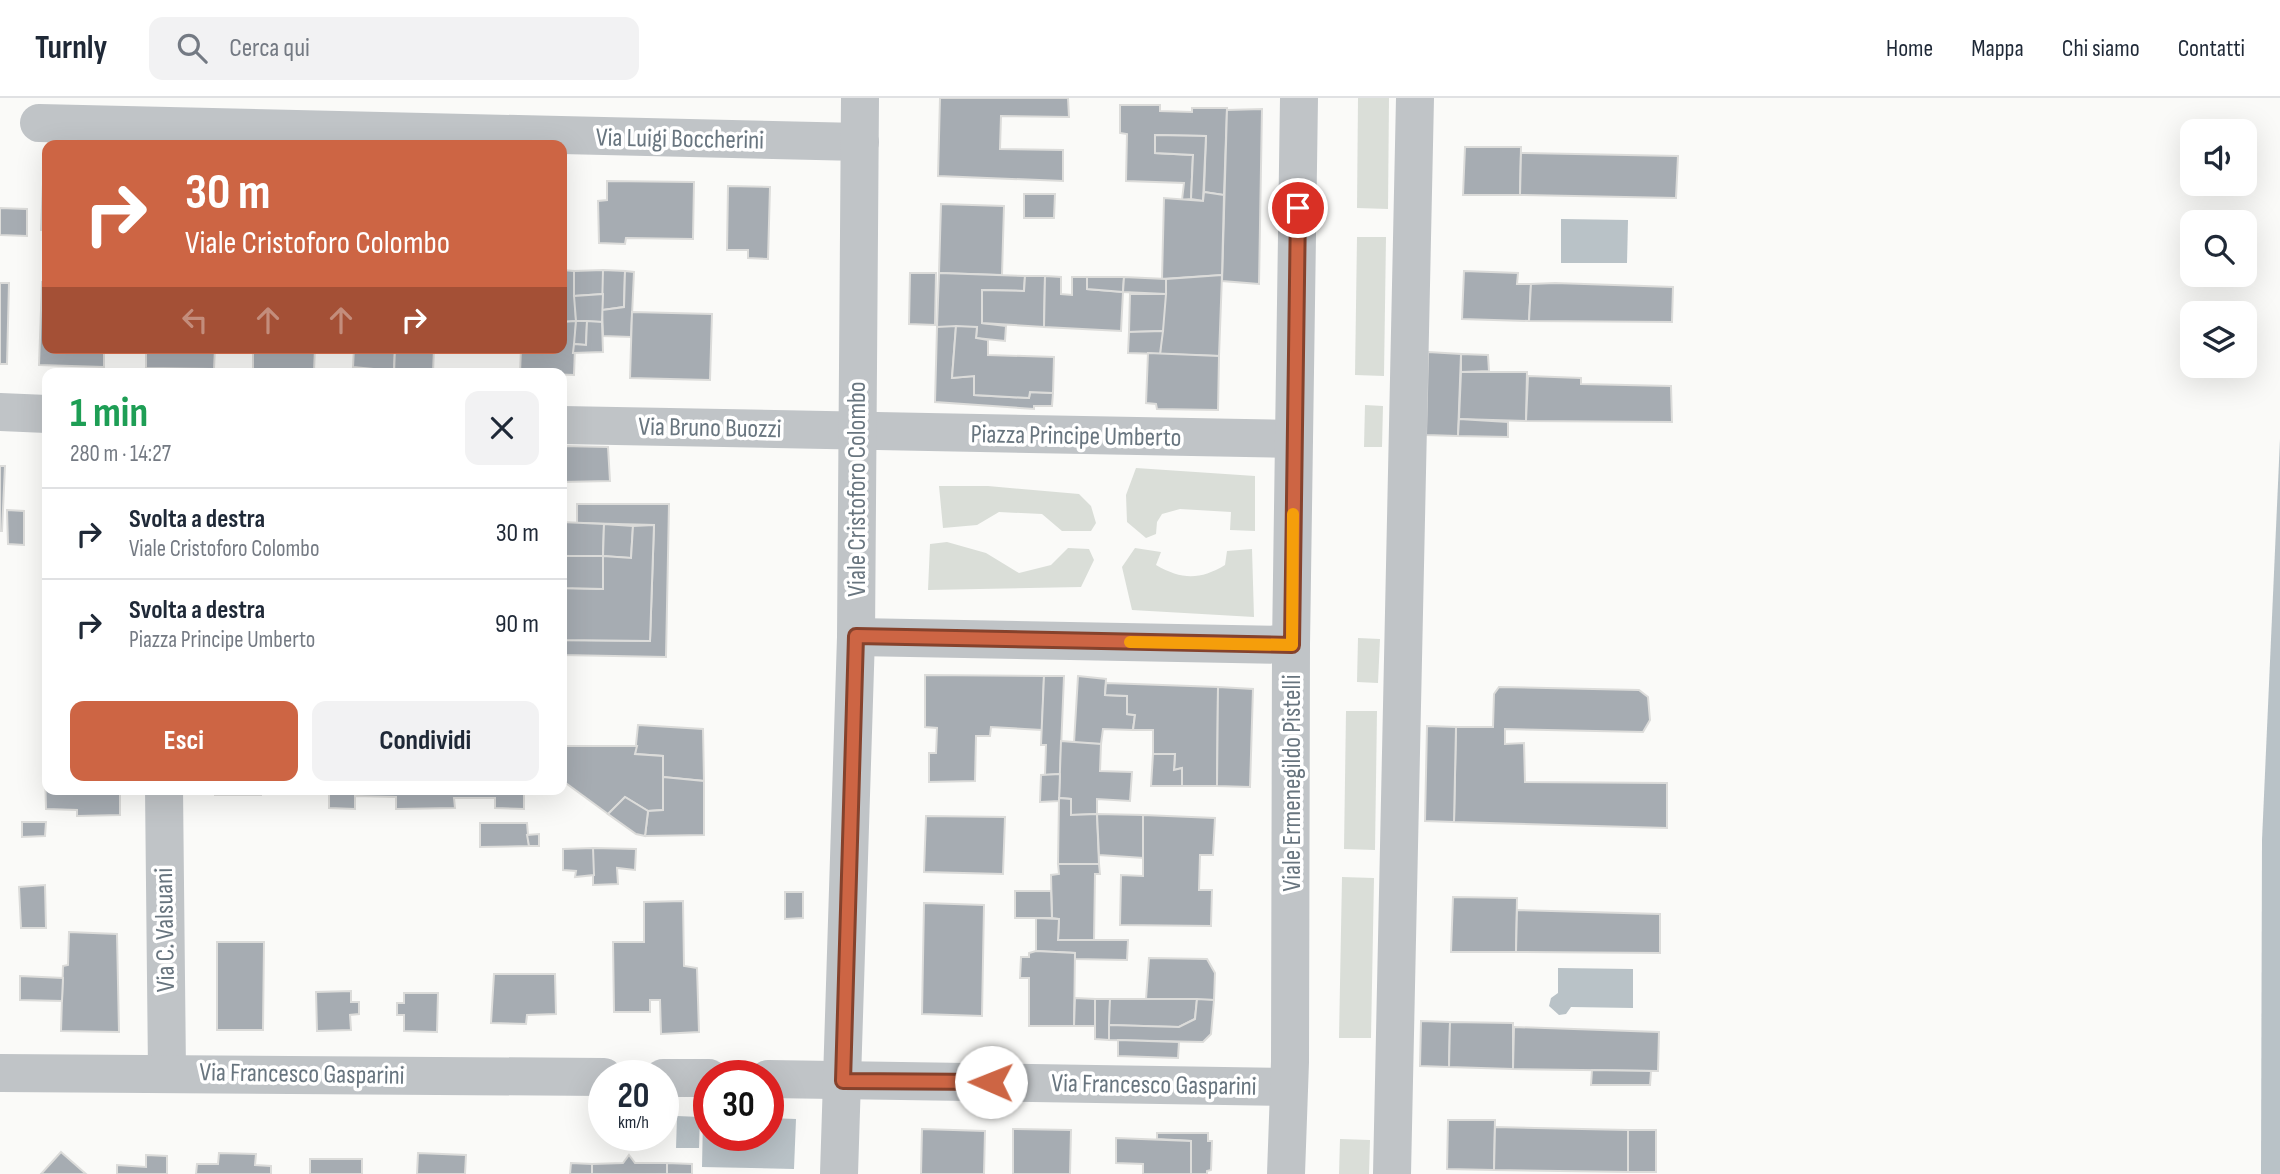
<!DOCTYPE html>
<html lang="it">
<head>
<meta charset="utf-8">
<style>
  :root { --surface:#fff; --page:#f2f2f3; --text:#1f2937; --muted:#747a83; --line:#e0e1e3; --accent:#cd6544 }
  body { margin:0; font-family:"Sofia Sans Condensed",sans-serif; background:var(--page); color:var(--text); height:100vh; display:flex; flex-direction:column; font-size:26px; white-space:nowrap }
  * { box-sizing:border-box; margin:0 }
  p { font-size:23px; color:var(--muted) }
  .icon { flex:none; width:38px; height:38px; fill:none; stroke:currentColor; stroke-width:2; stroke-linecap:round; stroke-linejoin:round }
  .map { position:relative; flex:1; overflow:hidden }
  .drawer { position:absolute; left:42px; top:270px; width:525px; height:427px; display:flex; flex-direction:column; background:var(--surface); border-radius:14px; box-shadow:0 7px 28px #0002 }
  .drawer>* { flex:none }
  .hud { position:absolute; left:42px; top:42px; width:525px; height:214px; border-radius:14px; box-shadow:0 7px 28px #0002; background:#cd6544; color:#fff; overflow:hidden }
  .tools { position:absolute; left:2180px; top:21px; display:grid; gap:14px }
  .tools a { display:grid; place-items:center; width:77px; height:77px; border-radius:14px; background:var(--surface); box-shadow:0 7px 28px #0002; font-size:35px }
  .speed { position:absolute; left:588px; top:962px; display:flex; gap:14px; font-size:35px; font-weight:700; text-align:center }
  .speed>* { display:grid; place-content:center; width:91px; height:91px; border-radius:50%; background:var(--surface); box-shadow:0 7px 28px #0002; line-height:1 }
  .speed small { font-size:18px; font-weight:400 }
  .speed .limit { border:10px solid #d22; background:#fff; color:#111 }
  .pin { position:absolute; display:grid; place-items:center; width:60px; height:60px; color:#fff; margin:-30px; border:4px solid #fff; border-radius:50%; box-shadow:0 2px 7px #0007 }
  .me { position:absolute; width:77px; margin:-38px; rotate:271deg; stroke-linejoin:round; filter:drop-shadow(0 0 5px #0008) }
  .turn { display:flex; align-items:center; gap:24px; height:147px; padding:0 28px; font-size:32px }
  .turn .icon { width:91px; height:91px; stroke-width:2.5 }
  .turn b { display:block; font-size:49px; line-height:60px }
  .lanes { display:flex; align-items:center; height:66px; padding:0 28px; background:#0003; justify-content:center; gap:35px; direction:ltr }
  .lanes .off { opacity:.35 }
  .round { display:grid; place-items:center; flex:none; width:74px; height:74px; border-radius:14px; background:var(--page) }
  .headline { display:flex; align-items:center; justify-content:space-between; height:119px; padding:0 28px }
  h1 { font-size:42px; font-weight:700; line-height:52px; color:#1e9e55 }
  .primary-button { display:flex; gap:14px; margin-top:auto; padding:14px 28px }
  .primary-button a { flex:1; height:80px; border-radius:14px; background:var(--accent); color:#fff; font-size:28px; font-weight:700; line-height:80px; text-align:center }
  .primary-button a+a { background:var(--page); color:var(--text) }
  ul { padding:0; list-style:none }
  li { display:flex; align-items:center; gap:21px; height:91px; padding:0 28px; border-top:2px solid var(--line) }
  li div { flex:1 }
  li b { display:block; font-size:26px }
  li em { font-style:normal }
  header { display:flex; align-items:center; gap:42px; box-sizing:border-box; height:98px; padding:0 35px; background:var(--surface); border-bottom:2px solid var(--line) }
  header strong { font-size:33px }
  nav { display:flex; gap:38px; margin-inline-start:auto; font-size:24px }
  .search { width:490px; height:63px; background:var(--page); display:flex; align-items:center; gap:18px; box-sizing:border-box; padding:0 24px; border-radius:14px; color:var(--muted); font-size:26px }
  .map>svg:first-child { display:block }
</style>
</head>
<body>
<header>
<strong>Turnly</strong>
<div class="search"><svg class="icon" aria-label="search" viewBox="0 0 24 24"><circle cx="10" cy="10" r="6"/><path d="M15 15l6 6"/></svg>Cerca qui</div>
<nav><a>Home</a><a>Mappa</a><a>Chi siamo</a><a>Contatti</a></nav>
</header>
<div class="map">
<svg width="2280" height="1076" viewBox="0 0 2280 1076">
  <rect width="100%" height="100%" fill="#fafaf8"/>
  <g fill="#daded8">
    <path d="M1358,0H1389L1388,111L1357,110Z"/>
    <path d="M1357,139H1386L1384,278L1355,277Z"/>
    <path d="M1365,307L1383,308L1382,349H1364Z"/>
    <path d="M1136,370L1255,378V433L1230,432L1231,414L1180,411L1162,416L1157,424L1156,436L1146,440L1127,424L1126,397Z"/>
    <path d="M939,388H988L1079,396L1091,408L1096,425L1091,433H1062L1042,416L999,414L977,427L943,430Z"/>
    <path d="M947,444L986,455L1019,475L1051,467L1068,450L1089,451L1094,462L1081,489L928,492L930,446Z"/>
    <path d="M1135,450L1161,454L1156,467C1182,482 1200,482 1225,467L1227,453L1252,451L1254,519L1132,512L1122,469Z"/>
    <path d="M1358,540L1380,541L1378,585L1357,584Z"/>
    <path d="M1346,613H1377L1375,752L1344,751Z"/>
    <path d="M1342,779L1374,780L1371,940H1339Z"/>
    <path d="M1340,1041L1370,1042L1369,1076H1339Z"/>
  </g>
  <g fill="#b9c2c7">
    <path d="M1561,121L1628,122L1627,165H1561Z"/>
    <path d="M2280,341V1076H2261L2262,742Z"/>
    <path d="M1558,870L1633,871V910L1571,909L1566,916L1559,917L1549,908L1551,900L1558,895Z"/>
    <path d="M677,1018L700,1019L699,1050H676Z"/>
    <path d="M703,1019H709V1038H768V1020L796,1021L794,1071L702,1069Z"/>
  </g>
  <g fill="#a6acb2" stroke="#dcdcda" stroke-width="2">
    <path d="M940,0H1068L1069,19L1001,18L1000,51L1063,52V83L938,78Z"/>
    <path d="M1120,7H1160V13L1192,14V10H1227L1224,97L1204,94L1206,38L1155,37V55L1193,57L1191,101L1182,102L1184,85L1126,83L1127,36L1120,35Z"/>
    <path d="M1262,11L1259,186L1222,183L1227,12Z"/>
    <path d="M1155,37L1206,38L1203,103L1191,101L1193,57L1155,55Z"/>
    <path d="M1465,49H1521L1520,97H1463Z"/>
    <path d="M1521,55L1678,58L1676,100L1520,97Z"/>
    <path d="M44,63H47V132H41Z"/>
    <path d="M607,83L694,84L693,141L626,140L625,146L599,145L598,103L607,102Z"/>
    <path d="M728,88L770,89L768,161L748,160V152H727Z"/>
    <path d="M1204,94L1224,97L1222,177L1162,181L1164,100L1203,103Z"/>
    <path d="M1024,96H1055L1054,120H1024Z"/>
    <path d="M941,106L1004,108L1002,177L939,175Z"/>
    <path d="M0,110L27,111V138L0,137Z"/>
    <path d="M562,172L574,173L576,223L562,224Z"/>
    <path d="M603,172V196L574,198V173Z"/>
    <path d="M603,172L625,173L624,209L602,212Z"/>
    <path d="M625,173L634,174L631,239L603,238L602,212L624,209Z"/>
    <path d="M1464,173L1518,175L1517,186H1531L1529,223L1462,221Z"/>
    <path d="M910,175H936L935,227L909,226Z"/>
    <path d="M939,175L1025,178L1024,193L982,192V225L1006,228L1005,243L976,240L977,229H937Z"/>
    <path d="M1222,177L1219,258L1160,256L1166,181Z"/>
    <path d="M1025,178H1045L1044,229L982,225V192L1024,193Z"/>
    <path d="M1045,178L1061,179V196L1072,197V179H1087V191L1123,194L1121,233L1044,229Z"/>
    <path d="M1087,179H1124L1123,194L1087,191Z"/>
    <path d="M1124,179L1166,181V196L1123,194Z"/>
    <path d="M42,184H47V250H104V269L39,267Z"/>
    <path d="M0,185H9L7,266H0Z"/>
    <path d="M1555,185L1673,189L1672,224L1529,223L1531,186Z"/>
    <path d="M603,196L602,224L576,223L574,198Z"/>
    <path d="M1130,196H1166L1163,233L1129,234Z"/>
    <path d="M562,210V224L576,223L574,277L520,275L521,250H562Z"/>
    <path d="M632,214L712,216L710,282L630,280Z"/>
    <path d="M576,223H587L586,247L574,246Z"/>
    <path d="M587,223L602,224L603,254L573,255L574,246L586,247Z"/>
    <path d="M956,228L952,280L974,278V297L1029,300L1030,294L1053,295L1052,308H1034V311L935,304L937,229Z"/>
    <path d="M956,228L977,229L976,240L988,242V257L1054,259L1053,295L1030,294L1029,300L974,297V278L952,280Z"/>
    <path d="M1163,233L1160,256L1128,255L1129,234Z"/>
    <path d="M146,250H215L214,271L146,270Z"/>
    <path d="M253,250H315L314,273H253Z"/>
    <path d="M354,250H395L394,273L353,269Z"/>
    <path d="M395,250H434L433,275H394Z"/>
    <path d="M1428,254L1461,256L1458,338L1426,337Z"/>
    <path d="M1148,255L1219,258L1218,312L1157,311L1156,306L1146,305Z"/>
    <path d="M1461,256L1488,257L1489,273L1461,274Z"/>
    <path d="M1461,274H1527L1526,323L1459,321Z"/>
    <path d="M1528,278L1581,280V286L1671,288L1672,324L1526,323Z"/>
    <path d="M1459,321L1508,324V339L1458,338Z"/>
    <path d="M562,348L608,349L610,383L562,384Z"/>
    <path d="M0,368H5L2,433H0Z"/>
    <path d="M577,406H669L666,559L562,557V542L650,543L654,427L577,425Z"/>
    <path d="M7,412L24,413V447L8,446Z"/>
    <path d="M562,424L604,426L603,458H562Z"/>
    <path d="M604,426L633,428L631,460L603,458Z"/>
    <path d="M654,427L650,543L562,542V490L603,491V458L631,460L633,428Z"/>
    <path d="M562,458H603V491L562,490Z"/>
    <path d="M925,577L1044,578L1042,632L991,629L990,638H976L975,683L929,684V655H936L937,630L925,629Z"/>
    <path d="M1044,578H1064L1060,676L1045,677L1046,647H1041Z"/>
    <path d="M1078,578L1106,581L1105,597L1127,598V616L1135,617L1133,632L1103,631L1101,646L1074,645Z"/>
    <path d="M1106,585L1218,589L1217,688H1182V670L1174,672L1175,656H1153V632H1133L1135,617L1127,616V598L1105,597Z"/>
    <path d="M1218,589L1253,591L1250,689L1217,688Z"/>
    <path d="M1499,589L1639,592L1648,599L1650,622L1643,634L1505,631V646L1524,645L1525,684L1667,685V730L1454,724L1456,629H1493L1494,596Z"/>
    <path d="M638,627L703,631L704,683L663,679V658L635,656Z"/>
    <path d="M1427,628L1456,629L1454,724L1425,723Z"/>
    <path d="M1061,643L1101,646L1100,673L1132,674L1130,703L1097,701V716L1071,717V701L1059,700Z"/>
    <path d="M565,648H637L635,656L663,658V712L648,713L625,699L608,716L563,683Z"/>
    <path d="M1153,656H1175L1174,672L1182,670V688H1151Z"/>
    <path d="M45,675L47,691H120V717L77,718V712L46,711Z"/>
    <path d="M1060,676L1059,703L1040,704L1041,677Z"/>
    <path d="M663,679L704,683V737L645,738L648,713L663,712Z"/>
    <rect x="215" y="691" width="46" height="6"/>
    <path d="M329,691H524V711L495,710V700H454L455,710L396,711V699L355,698V711L329,710Z"/>
    <path d="M625,699L648,713L645,738L636,736L608,716Z"/>
    <path d="M1059,700L1071,701V717L1097,716L1099,766H1058Z"/>
    <path d="M1097,716L1143,717L1144,760L1099,757Z"/>
    <path d="M1143,717L1215,720L1213,757H1200L1199,792H1212L1211,828L1120,827L1121,777L1143,778Z"/>
    <path d="M926,718L1005,719L1003,776L924,774Z"/>
    <path d="M22,724H46L45,738L22,739Z"/>
    <path d="M480,725H527L529,748L480,749Z"/>
    <path d="M539,736V748H529L527,737Z"/>
    <path d="M593,750L636,751L635,772L617,770L618,786L593,787Z"/>
    <path d="M593,750L594,777L575,779L576,773L563,772V751Z"/>
    <path d="M1058,766H1099L1100,776H1095L1094,843L1058,842L1059,821L1052,820L1051,777L1059,776Z"/>
    <path d="M45,787L46,830H21L19,789Z"/>
    <path d="M1015,793H1051L1052,820H1015Z"/>
    <path d="M785,794H803V820L785,821Z"/>
    <path d="M1453,799L1517,800L1516,854H1451Z"/>
    <path d="M683,803L684,868L697,870L699,934L661,936L660,902H650V914H614L613,844H644V804Z"/>
    <path d="M924,805L984,807L982,918L922,916Z"/>
    <path d="M1517,812L1660,816V855L1516,854Z"/>
    <path d="M1036,820L1059,821L1058,842H1128L1127,862L1075,861V855L1036,853Z"/>
    <path d="M69,834L117,836L119,934L61,933L63,868L68,867Z"/>
    <path d="M217,844H264L263,932H217Z"/>
    <path d="M1036,853L1075,855L1074,928H1029V880H1020L1021,859H1029V855Z"/>
    <path d="M1149,860L1207,861L1215,875L1214,902L1146,901Z"/>
    <path d="M494,876H555L556,916L527,917L526,926L491,925Z"/>
    <path d="M20,878L63,880L62,903L20,902Z"/>
    <path d="M351,893V904H359V916L350,917L351,932L317,933L316,894Z"/>
    <path d="M404,895H438L437,934L404,933V917H397V905H404Z"/>
    <path d="M1075,900L1095,901V928H1074Z"/>
    <path d="M1095,901H1110L1109,942L1095,941Z"/>
    <path d="M1110,901H1197L1195,921L1179,929L1109,927Z"/>
    <path d="M1197,901L1214,902L1211,936L1203,944L1109,942V927L1179,929L1195,921Z"/>
    <path d="M1421,923L1450,924L1449,969L1420,968Z"/>
    <path d="M1450,924L1513,925V971L1449,969Z"/>
    <path d="M1514,929L1659,934L1658,973L1513,971Z"/>
    <path d="M1118,942L1179,944L1178,960L1118,958Z"/>
    <path d="M1592,972L1651,973L1650,987H1591Z"/>
    <path d="M1448,1022H1495L1494,1072L1447,1071Z"/>
    <path d="M1495,1029L1628,1032V1074L1494,1072Z"/>
    <path d="M922,1031L985,1033L984,1076H921Z"/>
    <path d="M1013,1031L1071,1032L1070,1076H1013Z"/>
    <rect x="1628" y="1032" width="28" height="42"/>
    <path d="M1157,1035H1208V1043H1212L1211,1072L1207,1073V1076H1191V1043L1157,1041Z"/>
    <path d="M1116,1040L1191,1043V1076H1143V1066L1116,1065Z"/>
    <path d="M61,1054L86,1076H41Z"/>
    <path d="M219,1055L256,1056L255,1067L271,1068V1076H196L197,1066H218Z"/>
    <path d="M418,1055L466,1057L465,1076H417Z"/>
    <path d="M146,1057L167,1058V1076H117V1067L146,1069Z"/>
    <path d="M629,1057L635,1065H667V1076H592V1066L623,1065Z"/>
    <rect x="310" y="1061" width="52" height="15"/>
    <path d="M571,1065L592,1066V1076H570Z"/>
    <path d="M667,1065L692,1066V1076H667Z"/>
  </g>
  <g fill="none" stroke-linecap="round" stroke-linejoin="round">
    <g stroke="#c0c4c7" stroke-width="38">
      <path d="M39,25L860,44"/>
      <path d="M0,314L47,316"/>
      <path d="M562,327L1294,341"/>
      <path d="M856,539L1291,547"/>
      <path d="M164,691L167,974"/>
      <path d="M0,975L604,979"/>
      <path d="M663,980H709"/>
      <path d="M768,981L1289,989"/>
      <path d="M839,1076L856,539L860,0"/>
      <path d="M1286,1076L1290,964L1291,547L1299,0"/>
      <path d="M1392,1076L1415,0"/>
    </g>
  </g>
  <g fill="none" stroke-linecap="round" stroke-linejoin="round">
    <defs>
      <path id="route" d="M991,984L843,983L856,538L1292,547L1298,110"/>
    </defs>
    <use href="#route" stroke="#85422c" stroke-width="18"/>
    <use href="#route" stroke="#cd6544" stroke-width="12"/>
    <path stroke="#f59e0b" stroke-width="12" d="M1130,544L1292,547L1293,416"/>
  </g>
  <g text-anchor="middle" stroke-width="7" stroke-linejoin="round" paint-order="stroke">
    <g font-size="26" fill="#68757f" stroke="#fff">
      <text transform="translate(680 40) rotate(1)" y="9">Via Luigi Boccherini</text>
      <text transform="translate(710 329) rotate(1)" y="9">Via Bruno Buozzi</text>
      <text transform="translate(1076 337) rotate(1)" y="9">Piazza Principe Umberto</text>
      <text transform="translate(856 391) rotate(-90)" y="9">Viale Cristoforo Colombo</text>
      <text transform="translate(1291 685) rotate(-90)" y="9">Viale Ermenegildo Pistelli</text>
      <text transform="translate(164 832) rotate(-91)" y="9">Via C. Valsuani</text>
      <text transform="translate(302 975) rotate(1)" y="9">Via Francesco Gasparini</text>
      <text transform="translate(1154 986) rotate(1)" y="9">Via Francesco Gasparini</text>
    </g>
  </g>
</svg>
<div class="tools">
<a><svg class="icon" aria-label="sound" viewBox="0 0 24 24"><path d="M4 9h4l5-4v14l-5-4H4zM17 9q2 3 0 6"/></svg></a>
<a><svg class="icon" aria-label="search" viewBox="0 0 24 24"><circle cx="10" cy="10" r="6"/><path d="M15 15l6 6"/></svg></a>
<a><svg class="icon" aria-label="layers" viewBox="0 0 24 24"><path d="M12 4l9 5-9 5-9-5zM3 14l9 5 9-5"/></svg></a>
</div>
<div class="speed"><div>20<small>km/h</small></div><div class="limit">30</div></div>
<div class="pin" style="left:1298px;top:110px;background:#d93025"><svg class="icon" aria-label="arrive" viewBox="0 0 24 24"><path d="M6 21V4h12l-3 4 3 4H6"/></svg></div>
<svg class="me" style="left:991px;top:984px" viewBox="-20 -20 40 40"><circle r="19" fill="#fff"/><path d="M0-13L10 11 0 6-10 11z" fill="#cd6544"/></svg>
<div class="hud">
<div class="turn"><svg class="icon" aria-label="right" viewBox="0 0 24 24"><path d="M7 20v-9h11M14 6l5 5-5 5"/></svg><div><b>30 m</b>Viale Cristoforo Colombo</div></div>
<div class="lanes"><svg class="icon off" aria-label="left" viewBox="0 0 24 24"><path d="M17 20v-9H6M10 6l-5 5 5 5"/></svg><svg class="icon off" aria-label="ahead" viewBox="0 0 24 24"><path d="M12 20V5M6 11l6-6 6 6"/></svg><svg class="icon off" aria-label="ahead" viewBox="0 0 24 24"><path d="M12 20V5M6 11l6-6 6 6"/></svg><svg class="icon" aria-label="right" viewBox="0 0 24 24"><path d="M7 20v-9h11M14 6l5 5-5 5"/></svg></div>
</div>
<section class="drawer">
<div class="headline"><div><h1>1 min</h1><p>280 m · 14:27</p></div><a class="round"><svg class="icon" aria-label="close" viewBox="0 0 24 24"><path d="M6 6l12 12M18 6L6 18"/></svg></a></div>
<ul>
<li><svg class="icon" aria-label="right" viewBox="0 0 24 24"><path d="M7 20v-9h11M14 6l5 5-5 5"/></svg><div><b>Svolta a destra</b><p>Viale Cristoforo Colombo</p></div><em>30 m</em></li>
<li><svg class="icon" aria-label="right" viewBox="0 0 24 24"><path d="M7 20v-9h11M14 6l5 5-5 5"/></svg><div><b>Svolta a destra</b><p>Piazza Principe Umberto</p></div><em>90 m</em></li>
</ul>
<div class="primary-button"><a>Esci</a><a>Condividi</a></div>
</section>
</div>
</body>
</html>
